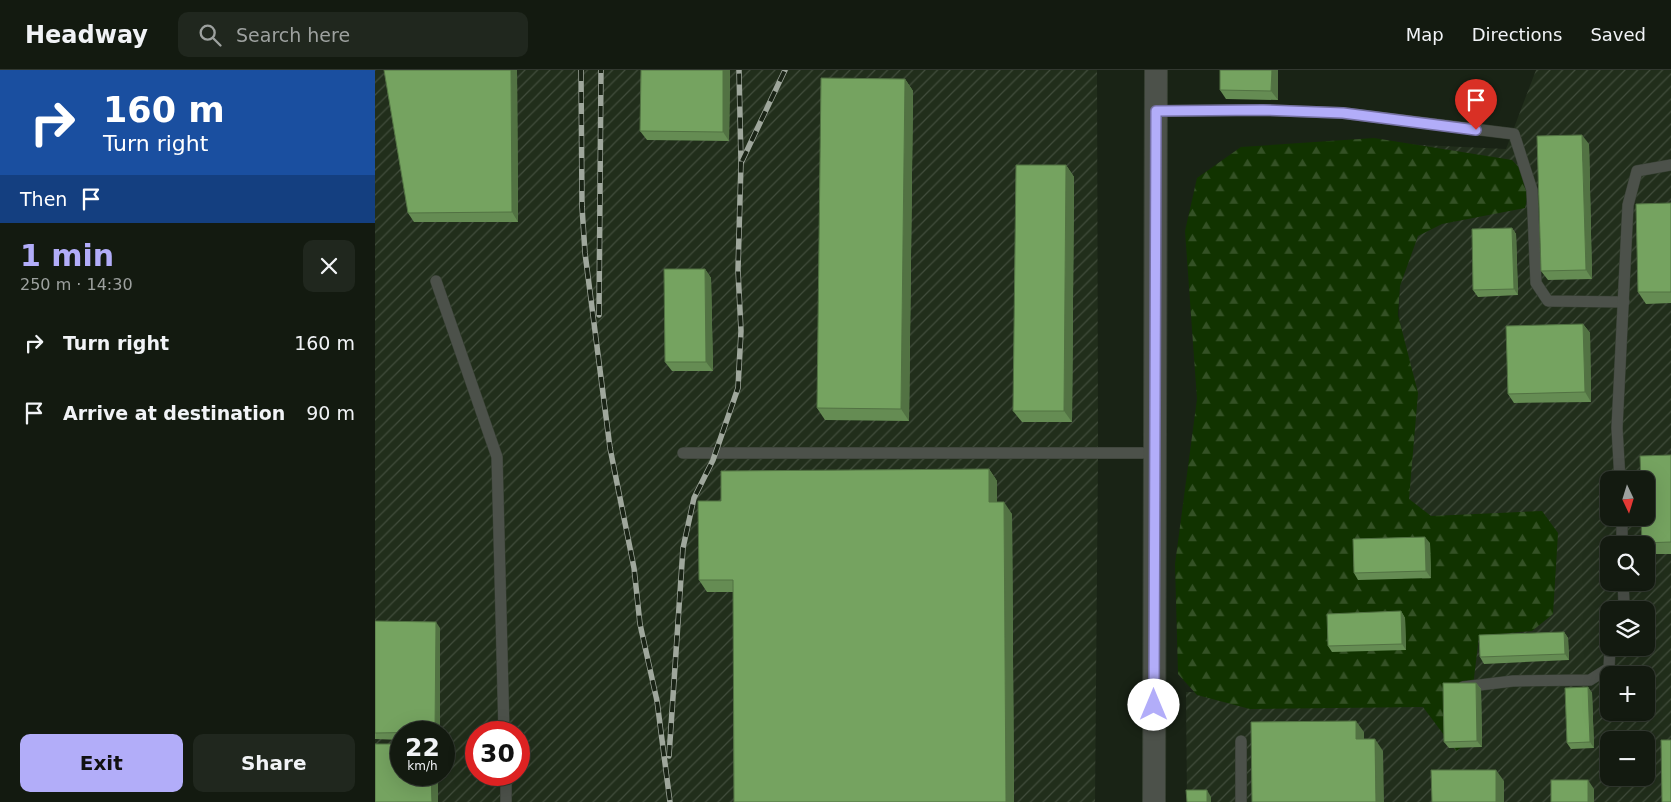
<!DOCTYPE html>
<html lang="en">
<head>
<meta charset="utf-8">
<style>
  :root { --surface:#131a10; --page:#20271e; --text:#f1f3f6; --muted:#9da19f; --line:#323830; --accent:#b2adf9 }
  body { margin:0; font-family:"DejaVu Sans",sans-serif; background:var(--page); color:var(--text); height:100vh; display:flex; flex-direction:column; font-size:19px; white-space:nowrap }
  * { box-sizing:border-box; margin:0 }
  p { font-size:16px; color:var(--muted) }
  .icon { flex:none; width:28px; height:28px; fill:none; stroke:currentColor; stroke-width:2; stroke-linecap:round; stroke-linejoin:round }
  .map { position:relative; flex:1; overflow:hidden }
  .details { display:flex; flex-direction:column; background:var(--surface); width:375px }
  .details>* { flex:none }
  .hud { background:#1a4fa0; color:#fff; overflow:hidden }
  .needle { width:32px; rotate:176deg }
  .buttons { position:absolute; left:1225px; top:401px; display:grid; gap:10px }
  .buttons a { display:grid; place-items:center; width:55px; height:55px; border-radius:10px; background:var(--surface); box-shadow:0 5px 20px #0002,0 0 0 1px var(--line); font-size:25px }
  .speed { position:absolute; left:15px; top:651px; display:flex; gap:10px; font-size:25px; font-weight:700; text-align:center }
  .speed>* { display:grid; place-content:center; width:65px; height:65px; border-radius:50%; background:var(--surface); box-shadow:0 5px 20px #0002,0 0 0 1px var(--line); line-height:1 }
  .speed small { font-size:12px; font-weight:400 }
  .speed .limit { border:8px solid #d22; background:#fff; color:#111 }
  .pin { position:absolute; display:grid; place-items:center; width:42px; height:42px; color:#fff; margin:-51px -21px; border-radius:50% 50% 50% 0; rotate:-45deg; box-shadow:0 0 5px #0007 }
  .pin .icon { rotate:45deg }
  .me { position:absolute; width:55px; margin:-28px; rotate:0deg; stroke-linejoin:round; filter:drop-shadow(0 0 4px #0008) }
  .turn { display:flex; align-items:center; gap:18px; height:105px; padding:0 20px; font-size:22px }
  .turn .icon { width:65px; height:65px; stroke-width:2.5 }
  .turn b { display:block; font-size:35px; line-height:42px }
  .then { display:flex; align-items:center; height:48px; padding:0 20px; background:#0003; gap:10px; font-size:19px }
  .round { display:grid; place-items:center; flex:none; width:52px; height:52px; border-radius:10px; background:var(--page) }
  .head { display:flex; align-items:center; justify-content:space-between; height:85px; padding:0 20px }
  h1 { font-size:30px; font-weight:700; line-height:38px; color:var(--accent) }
  .cta { display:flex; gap:10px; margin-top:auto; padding:10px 20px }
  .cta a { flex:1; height:58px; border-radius:10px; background:var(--accent); color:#111; font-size:20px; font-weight:700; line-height:58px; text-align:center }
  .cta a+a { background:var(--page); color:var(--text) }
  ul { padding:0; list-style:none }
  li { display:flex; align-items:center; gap:15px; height:70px; padding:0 20px }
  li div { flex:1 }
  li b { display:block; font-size:19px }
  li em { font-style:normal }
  header { display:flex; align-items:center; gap:30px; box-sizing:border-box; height:70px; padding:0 25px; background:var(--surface); border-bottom:1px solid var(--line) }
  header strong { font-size:24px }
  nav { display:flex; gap:28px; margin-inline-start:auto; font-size:18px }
  .search { width:350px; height:45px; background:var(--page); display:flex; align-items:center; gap:12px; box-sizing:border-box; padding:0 18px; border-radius:10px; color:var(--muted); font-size:19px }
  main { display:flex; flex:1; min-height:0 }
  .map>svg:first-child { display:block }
</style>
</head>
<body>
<header>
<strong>Headway</strong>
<div class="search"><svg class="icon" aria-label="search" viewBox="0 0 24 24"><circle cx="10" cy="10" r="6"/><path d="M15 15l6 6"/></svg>Search here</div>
<nav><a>Map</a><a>Directions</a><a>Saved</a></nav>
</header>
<main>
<section class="details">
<div class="hud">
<div class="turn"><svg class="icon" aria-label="right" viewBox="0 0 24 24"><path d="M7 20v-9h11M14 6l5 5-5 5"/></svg><div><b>160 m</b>Turn right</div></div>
<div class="then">Then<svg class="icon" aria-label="arrive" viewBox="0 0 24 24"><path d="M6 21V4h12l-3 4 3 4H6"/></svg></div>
</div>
<div class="head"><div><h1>1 min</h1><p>250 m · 14:30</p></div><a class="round"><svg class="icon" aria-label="close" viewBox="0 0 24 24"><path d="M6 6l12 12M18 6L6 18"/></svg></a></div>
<ul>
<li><svg class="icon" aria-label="right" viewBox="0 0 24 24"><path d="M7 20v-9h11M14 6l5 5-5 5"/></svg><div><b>Turn right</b></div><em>160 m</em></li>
<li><svg class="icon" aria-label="arrive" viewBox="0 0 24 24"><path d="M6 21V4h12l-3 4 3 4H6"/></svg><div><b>Arrive at destination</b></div><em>90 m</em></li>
</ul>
<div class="cta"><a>Exit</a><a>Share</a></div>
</section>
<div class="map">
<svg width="1296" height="732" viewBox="0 0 1296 732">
  <defs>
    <pattern id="industrial-furrows" width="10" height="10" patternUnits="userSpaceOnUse" patternTransform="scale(1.25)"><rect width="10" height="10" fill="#212e1b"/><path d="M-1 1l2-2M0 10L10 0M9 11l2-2" fill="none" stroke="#414d3c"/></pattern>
    <pattern id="forest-firs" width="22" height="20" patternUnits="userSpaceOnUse" patternTransform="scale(1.25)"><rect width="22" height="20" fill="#130"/><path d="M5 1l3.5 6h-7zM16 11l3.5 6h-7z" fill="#345125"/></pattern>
  </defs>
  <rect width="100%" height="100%" fill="#192315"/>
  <g fill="url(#industrial-furrows)" fill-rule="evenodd">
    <path d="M0,0H722L723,383L720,732H0ZM26,662H69V705H26ZM101,662H144V705H101Z"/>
    <path d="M1161,0H1296V732H812L811,622H1025L1024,74L1131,79ZM1234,410H1271V448H1234ZM1234,475H1271V512H1234ZM1234,540H1271V578H1234ZM1234,605H1271V642H1234ZM1234,670H1271V708H1234Z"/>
  </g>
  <path fill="url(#forest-firs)" d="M999,68L1137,90L1156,111L1150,138L1067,154L1043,166L1025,216L1023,245L1043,323L1034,429L1056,446L1167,441L1183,463L1178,544L1157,561L1104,566L1091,675L1081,681L1048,637L875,639L822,625L803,604L800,494L822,329L810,161L822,108L866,77Z"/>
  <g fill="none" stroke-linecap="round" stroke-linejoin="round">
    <defs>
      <g id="service">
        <path d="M781,41L888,40L968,43L1139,64L1157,120L1161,213L1173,231L1249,232"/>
        <path d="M61,211L122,387L129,662"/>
        <path d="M308,383H780"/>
        <path d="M1245,410L1242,358L1253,135L1262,101L1296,95"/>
        <path d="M1247,448V475"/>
        <path d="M1246,540L1249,533L1248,512"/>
        <path d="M1088,617L1138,611L1215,610L1234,598L1235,578"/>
        <path d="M866,671V732"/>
        <path d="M131,705V732"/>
      </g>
      <path id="minor" d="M779,732L781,0"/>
    </defs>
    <use href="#service" stroke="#363f32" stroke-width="12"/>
    <use href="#minor" stroke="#363f32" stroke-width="24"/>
    <use href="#service" stroke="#4c514a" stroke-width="11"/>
    <use href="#minor" stroke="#4c514a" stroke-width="22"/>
    <defs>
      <g id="rail">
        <path d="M206,0L207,137L210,183L235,378L259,498L265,554L282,631L295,732"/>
        <path d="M367,91L410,0"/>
        <path d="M224,245L226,0"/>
        <path d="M294,686L308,478L319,428L338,390L363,318L366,261L363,200L366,93L364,0"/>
      </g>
    </defs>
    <use href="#rail" stroke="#9fa79c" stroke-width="5.5"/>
    <use href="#rail" stroke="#192315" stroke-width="4" stroke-dasharray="11" stroke-linecap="butt"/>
  </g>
  <g fill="#658c53">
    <path d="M9,0H142L143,152H39L33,143Z"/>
    <path d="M266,0H355L354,71L272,70L265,61Z"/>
    <path d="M903,0V30L851,29L845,20Z"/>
    <path d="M530,9L538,21L534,351L450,350L442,338Z"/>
    <path d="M1214,74L1217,209L1173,210L1166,201Z"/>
    <path d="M691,95L699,107L697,352H647L638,341Z"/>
    <path d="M1296,133V233L1271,234L1263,222Z"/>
    <path d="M1137,158L1141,164L1143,225L1103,227L1098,220Z"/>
    <path d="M330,199L336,208L338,301H297L290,292Z"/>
    <path d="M1208,254L1215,263L1216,332L1139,333L1133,324Z"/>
    <path d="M1296,385V484H1275L1271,479V475H1268L1267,473Z"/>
    <path d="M614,399L622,411V432L637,444L639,732H359L358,522H332L324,510L346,431Z"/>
    <path d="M1055,473L1056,508L983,510L979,503Z"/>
    <path d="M1026,541L1030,548L1031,580L957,582L953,576Z"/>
    <path d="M0,551L65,558V662H26V670L0,669Z"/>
    <path d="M1189,562L1193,568L1194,590L1109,594L1105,587Z"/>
    <path d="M1101,613L1106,619L1107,677L1074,678L1069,672Z"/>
    <path d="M1213,617L1217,623L1219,678L1196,679L1192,673Z"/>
  </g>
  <g fill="#527243">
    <path d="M136,0H142L143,152L137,142Z"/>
    <path d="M348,0H355L354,71L348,62Z"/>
    <path d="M897,0H903V30L896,21Z"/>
    <path d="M530,9L538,21L534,351L526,339Z"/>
    <path d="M1207,65L1214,74L1217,209L1211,200Z"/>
    <path d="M691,95L699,107L697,352L689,341Z"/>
    <path d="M1137,158L1141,164L1143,225L1139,219Z"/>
    <path d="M330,199L336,208L338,301L331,292Z"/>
    <path d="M1208,254L1215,263L1216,332L1210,322Z"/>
    <path d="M614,399L622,411V444L614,432Z"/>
    <path d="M629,432L637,444L639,732H631Z"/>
    <path d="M1050,467L1055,473L1056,508L1051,501Z"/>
    <path d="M1026,541L1030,548L1031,580L1027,574Z"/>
    <path d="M61,552L65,558V662H60Z"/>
    <path d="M1189,562L1193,568L1194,590L1190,584Z"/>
    <path d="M1101,613L1106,619L1107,677L1102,671Z"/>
    <path d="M1213,617L1217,623L1219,678L1215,672Z"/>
    <path d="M981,651L989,662V681L981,669Z"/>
    <path d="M1000,669L1008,681L1009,732H1001Z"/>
    <path d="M1121,700L1129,711V732H1121Z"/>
    <path d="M56,705H63V732H57Z"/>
    <path d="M1213,710L1219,719V732H1213Z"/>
    <path d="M832,720L836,727V732H832Z"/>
  </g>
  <g fill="#75a360" stroke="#527243">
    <path d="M9,0H136L137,142L33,143Z"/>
    <path d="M266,0H348V62L265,61Z"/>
    <path d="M845,0H897L896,21L845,20Z"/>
    <path d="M446,8L530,9L526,339L442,338Z"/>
    <path d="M1207,65L1211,200L1166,201L1162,66Z"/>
    <path d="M641,95H691L689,341H638Z"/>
    <path d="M1296,133V222H1263L1261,134Z"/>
    <path d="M1137,158L1139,219L1098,220L1097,159Z"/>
    <path d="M289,199H330L331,292H290Z"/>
    <path d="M1208,254L1210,322L1133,324L1131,256Z"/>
    <path d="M1296,385V472L1267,473L1266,448H1271V410H1266L1265,386Z"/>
    <path d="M614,399V432H629L631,732H359L358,510H324L323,431H346V401Z"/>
    <path d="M1050,467L1051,501L979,503L978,469Z"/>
    <path d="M1026,541L1027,574L953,576L952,544Z"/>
    <path d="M0,551L61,552L60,662L0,663Z"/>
    <path d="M1189,562L1190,584L1105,587L1104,565Z"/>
    <path d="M1068,613H1101L1102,671L1069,672Z"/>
    <path d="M1213,617L1215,672L1192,673L1190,618Z"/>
    <path d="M981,651V669H1000L1001,732H877L876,652Z"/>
    <path d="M1286,670H1296V732H1287Z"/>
    <path d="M0,674H26V705H56L57,732H0Z"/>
    <path d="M1056,700H1121V732H1057Z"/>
    <rect x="1176" y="710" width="37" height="22"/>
    <path d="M811,720H832V732H812Z"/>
  </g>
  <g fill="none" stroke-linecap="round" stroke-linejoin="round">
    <defs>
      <path id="route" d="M779,635L781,41L888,40L968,43L1101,60"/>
    </defs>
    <use href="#route" stroke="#7470a2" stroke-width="12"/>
    <use href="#route" stroke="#b2adf9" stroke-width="9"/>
  </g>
</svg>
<div class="buttons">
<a><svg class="needle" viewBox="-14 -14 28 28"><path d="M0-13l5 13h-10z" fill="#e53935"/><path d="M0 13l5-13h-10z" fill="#9da19f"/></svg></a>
<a><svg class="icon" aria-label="search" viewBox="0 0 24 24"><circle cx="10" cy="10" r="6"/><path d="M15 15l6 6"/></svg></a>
<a><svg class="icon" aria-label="layers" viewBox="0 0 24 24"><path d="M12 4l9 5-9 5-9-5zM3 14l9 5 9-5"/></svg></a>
<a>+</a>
<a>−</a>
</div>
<div class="speed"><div>22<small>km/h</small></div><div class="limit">30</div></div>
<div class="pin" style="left:1101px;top:60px;background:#d93025"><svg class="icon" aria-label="arrive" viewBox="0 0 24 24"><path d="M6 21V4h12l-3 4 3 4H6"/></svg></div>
<svg class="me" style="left:779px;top:635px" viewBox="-20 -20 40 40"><circle r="19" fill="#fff"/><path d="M0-13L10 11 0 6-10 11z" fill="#b2adf9"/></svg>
</div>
</main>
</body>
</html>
